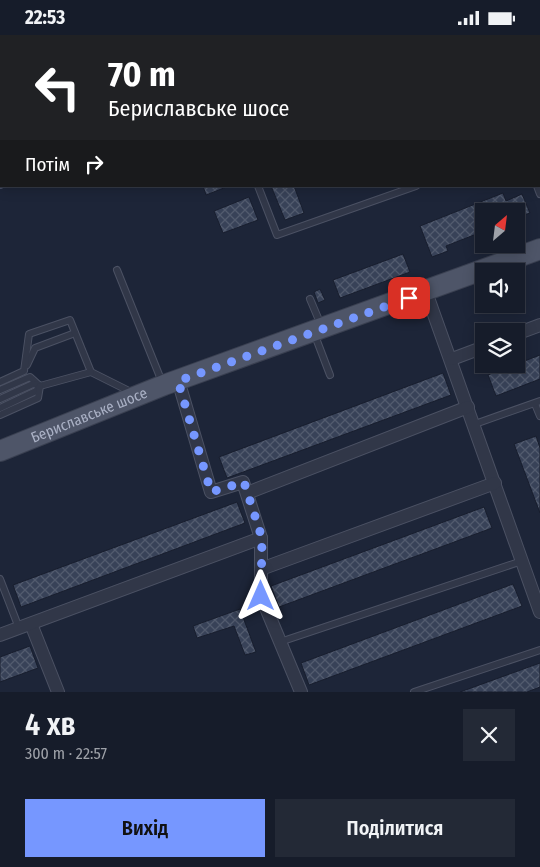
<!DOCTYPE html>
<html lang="uk">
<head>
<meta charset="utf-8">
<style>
  :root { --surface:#161c2a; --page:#232936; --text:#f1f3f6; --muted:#9ea1a8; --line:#353a47; --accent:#7697ff }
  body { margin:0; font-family:"Fira Sans Condensed",sans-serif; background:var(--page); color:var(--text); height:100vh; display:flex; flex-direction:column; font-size:19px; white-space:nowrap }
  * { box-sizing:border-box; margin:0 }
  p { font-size:16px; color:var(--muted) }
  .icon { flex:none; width:28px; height:28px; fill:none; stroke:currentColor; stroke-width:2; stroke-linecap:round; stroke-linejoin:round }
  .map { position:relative; height:657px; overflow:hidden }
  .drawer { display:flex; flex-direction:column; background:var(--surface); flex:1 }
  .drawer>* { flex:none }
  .guide { position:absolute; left:0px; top:0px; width:540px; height:152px; box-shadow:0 2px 12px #0003,0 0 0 1px var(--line); background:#202124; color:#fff; overflow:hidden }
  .needle { width:32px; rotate:28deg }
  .buttons { position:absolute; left:475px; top:168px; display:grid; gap:10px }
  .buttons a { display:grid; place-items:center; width:50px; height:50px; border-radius:0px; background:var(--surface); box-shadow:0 2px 12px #0003,0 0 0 1px var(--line); font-size:25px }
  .pin { position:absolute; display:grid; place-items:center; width:42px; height:42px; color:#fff; margin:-21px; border-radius:10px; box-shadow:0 2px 8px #0006 }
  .me { position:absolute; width:55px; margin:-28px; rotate:0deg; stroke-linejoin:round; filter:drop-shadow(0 0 4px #0008) }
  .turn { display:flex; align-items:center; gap:18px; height:105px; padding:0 25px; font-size:22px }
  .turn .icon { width:65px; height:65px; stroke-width:2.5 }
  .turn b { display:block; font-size:35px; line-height:42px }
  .then { display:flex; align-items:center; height:48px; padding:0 25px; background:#0003; gap:10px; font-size:19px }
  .round { display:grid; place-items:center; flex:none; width:52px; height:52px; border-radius:0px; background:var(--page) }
  .overview { display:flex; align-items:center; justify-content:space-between; height:85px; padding:0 25px }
  h1 { font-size:30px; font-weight:600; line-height:38px }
  .primary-button { display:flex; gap:10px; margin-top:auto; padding:10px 25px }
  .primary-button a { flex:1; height:58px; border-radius:0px; background:var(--accent); color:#111; font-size:20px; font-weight:600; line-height:58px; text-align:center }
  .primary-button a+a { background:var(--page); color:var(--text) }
  .status { display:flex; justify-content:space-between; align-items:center; height:35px; padding:0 25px; background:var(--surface); direction:ltr }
  .status svg { height:14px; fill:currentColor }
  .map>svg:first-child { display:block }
</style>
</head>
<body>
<div class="status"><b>22:53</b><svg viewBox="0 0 49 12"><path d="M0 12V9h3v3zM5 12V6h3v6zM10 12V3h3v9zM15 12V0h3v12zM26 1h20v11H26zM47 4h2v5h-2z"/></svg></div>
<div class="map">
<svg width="540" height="657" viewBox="0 0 540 657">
  <defs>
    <pattern id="building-cross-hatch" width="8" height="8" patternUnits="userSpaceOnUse" patternTransform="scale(1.25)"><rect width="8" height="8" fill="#384258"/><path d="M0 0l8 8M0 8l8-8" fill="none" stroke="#525b6e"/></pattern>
  </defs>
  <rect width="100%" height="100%" fill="#1d2538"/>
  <g fill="url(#building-cross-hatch)" stroke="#181e2e">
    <path d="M203,151H229L206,160Z"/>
    <path d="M271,151H294L304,178L285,185Z"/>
    <path d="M503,158L506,166L522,159L530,178L516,183V176H484V196L446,211L448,216L432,222L420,191Z"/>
    <path d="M249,162L258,185L223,198L214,176Z"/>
    <path d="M403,219L410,237L340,263L333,245Z"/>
    <path d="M320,254L325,265L318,268L314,257Z"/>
    <path d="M540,320V344L496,361L488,340Z"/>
    <path d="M443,338L451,360L227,443L219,422Z"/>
    <path d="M536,401L540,413V478L514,409Z"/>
    <path d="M237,467L245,488L21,572L13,550Z"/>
    <path d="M484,472L492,493L279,572L271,551Z"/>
    <path d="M513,549L522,571L309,650L301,628Z"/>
    <path d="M240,574L256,617L245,620L234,591L197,603L193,591Z"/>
    <path d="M30,611L38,633L0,647V622Z"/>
    <path d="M540,628V652L527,657H460Z"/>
  </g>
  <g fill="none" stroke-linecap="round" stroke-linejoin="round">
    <defs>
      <g id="lane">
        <path d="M539,11L540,14"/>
        <path d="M0,55L1,57"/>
        <path d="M539,96L540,95"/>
        <path d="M258,151L277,200L416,151"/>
        <path d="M537,151L540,159"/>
        <path d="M117,235L162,347"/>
        <path d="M310,264L321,290"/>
        <path d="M314,298L330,340"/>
        <path d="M27,330L35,313L75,298"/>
        <path d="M0,347L24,336L29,299L70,285L91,337L133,358"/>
        <path d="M0,355L30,342L40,351L91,337"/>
        <path d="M0,364L33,349L39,350"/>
        <path d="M535,369L540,381"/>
        <path d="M0,373L36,356L39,352"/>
        <path d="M0,380L38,363L40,351"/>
        <path d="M475,389L540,366"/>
        <path d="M0,544L19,593"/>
        <path d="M280,607L522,526"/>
        <path d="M414,657L540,615"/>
      </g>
      <g id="street">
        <path d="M426,257L540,577"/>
        <path d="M516,299L540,290"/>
        <path d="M452,324L484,312"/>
        <path d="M178,345L211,457L243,447L261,503V561L301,657"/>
        <path d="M247,458L468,372"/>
        <path d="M261,534L495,448"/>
        <path d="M31,589L58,657"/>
        <path d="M0,600L261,503"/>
      </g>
      <g id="secondary">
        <path d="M179,1L182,0"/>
        <path d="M0,74L1,73"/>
      </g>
      <g id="primary">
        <path id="s1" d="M0,416L164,350L540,214"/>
      </g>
    </defs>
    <use href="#lane" stroke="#4b5163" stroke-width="8"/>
    <use href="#street" stroke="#4b5163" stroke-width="14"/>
    <use href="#secondary" stroke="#4b5163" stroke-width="19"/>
    <use href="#primary" stroke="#3a4051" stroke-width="22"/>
    <use href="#lane" stroke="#313748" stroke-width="6"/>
    <use href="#street" stroke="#313748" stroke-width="12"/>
    <use href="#secondary" stroke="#3e455b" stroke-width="18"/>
    <use href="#primary" stroke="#4e5568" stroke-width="20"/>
    <defs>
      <g id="rail">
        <path d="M352,1L355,0"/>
        <path d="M375,1L378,0"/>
        <path d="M0,142H1"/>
        <path d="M0,151H1"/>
      </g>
    </defs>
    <use href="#rail" stroke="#525a70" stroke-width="5.5"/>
    <use href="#rail" stroke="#161c2c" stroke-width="4" stroke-dasharray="11" stroke-linecap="butt"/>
  </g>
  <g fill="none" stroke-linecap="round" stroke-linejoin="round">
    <path stroke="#7697ff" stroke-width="9" stroke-dasharray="0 16.2" d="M261,561L262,503L244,447L211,457L178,346L409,263"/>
  </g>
  <g text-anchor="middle" stroke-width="4.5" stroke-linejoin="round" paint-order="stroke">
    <g font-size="15" fill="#aab1c5" stroke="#161c2c">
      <text dy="5" stroke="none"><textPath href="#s1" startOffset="96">Бериславське шосе</textPath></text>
    </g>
  </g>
</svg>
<div class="buttons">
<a><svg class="needle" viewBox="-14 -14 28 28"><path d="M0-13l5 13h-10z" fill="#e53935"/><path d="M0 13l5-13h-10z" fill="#9ea1a8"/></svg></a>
<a><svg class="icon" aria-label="sound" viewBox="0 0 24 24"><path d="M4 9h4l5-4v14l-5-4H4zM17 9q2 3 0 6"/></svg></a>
<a><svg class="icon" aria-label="layers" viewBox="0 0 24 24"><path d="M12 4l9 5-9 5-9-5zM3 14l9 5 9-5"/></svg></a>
</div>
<div class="pin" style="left:409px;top:263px;background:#d93025"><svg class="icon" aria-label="arrive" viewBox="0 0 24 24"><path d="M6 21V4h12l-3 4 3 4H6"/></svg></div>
<svg class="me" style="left:261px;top:561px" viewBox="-20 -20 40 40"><path d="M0-17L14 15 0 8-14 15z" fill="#7697ff" stroke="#fff" stroke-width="4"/></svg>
<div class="guide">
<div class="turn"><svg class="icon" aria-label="left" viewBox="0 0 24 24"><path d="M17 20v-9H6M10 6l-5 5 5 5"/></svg><div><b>70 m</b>Бериславське шосе</div></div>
<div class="then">Потім<svg class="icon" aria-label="right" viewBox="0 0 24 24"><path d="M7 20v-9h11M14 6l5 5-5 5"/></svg></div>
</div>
</div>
<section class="drawer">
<div class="overview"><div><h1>4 хв</h1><p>300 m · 22:57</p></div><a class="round"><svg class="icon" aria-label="close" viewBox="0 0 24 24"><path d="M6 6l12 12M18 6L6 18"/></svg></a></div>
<div class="primary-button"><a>Вихід</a><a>Поділитися</a></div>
</section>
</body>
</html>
